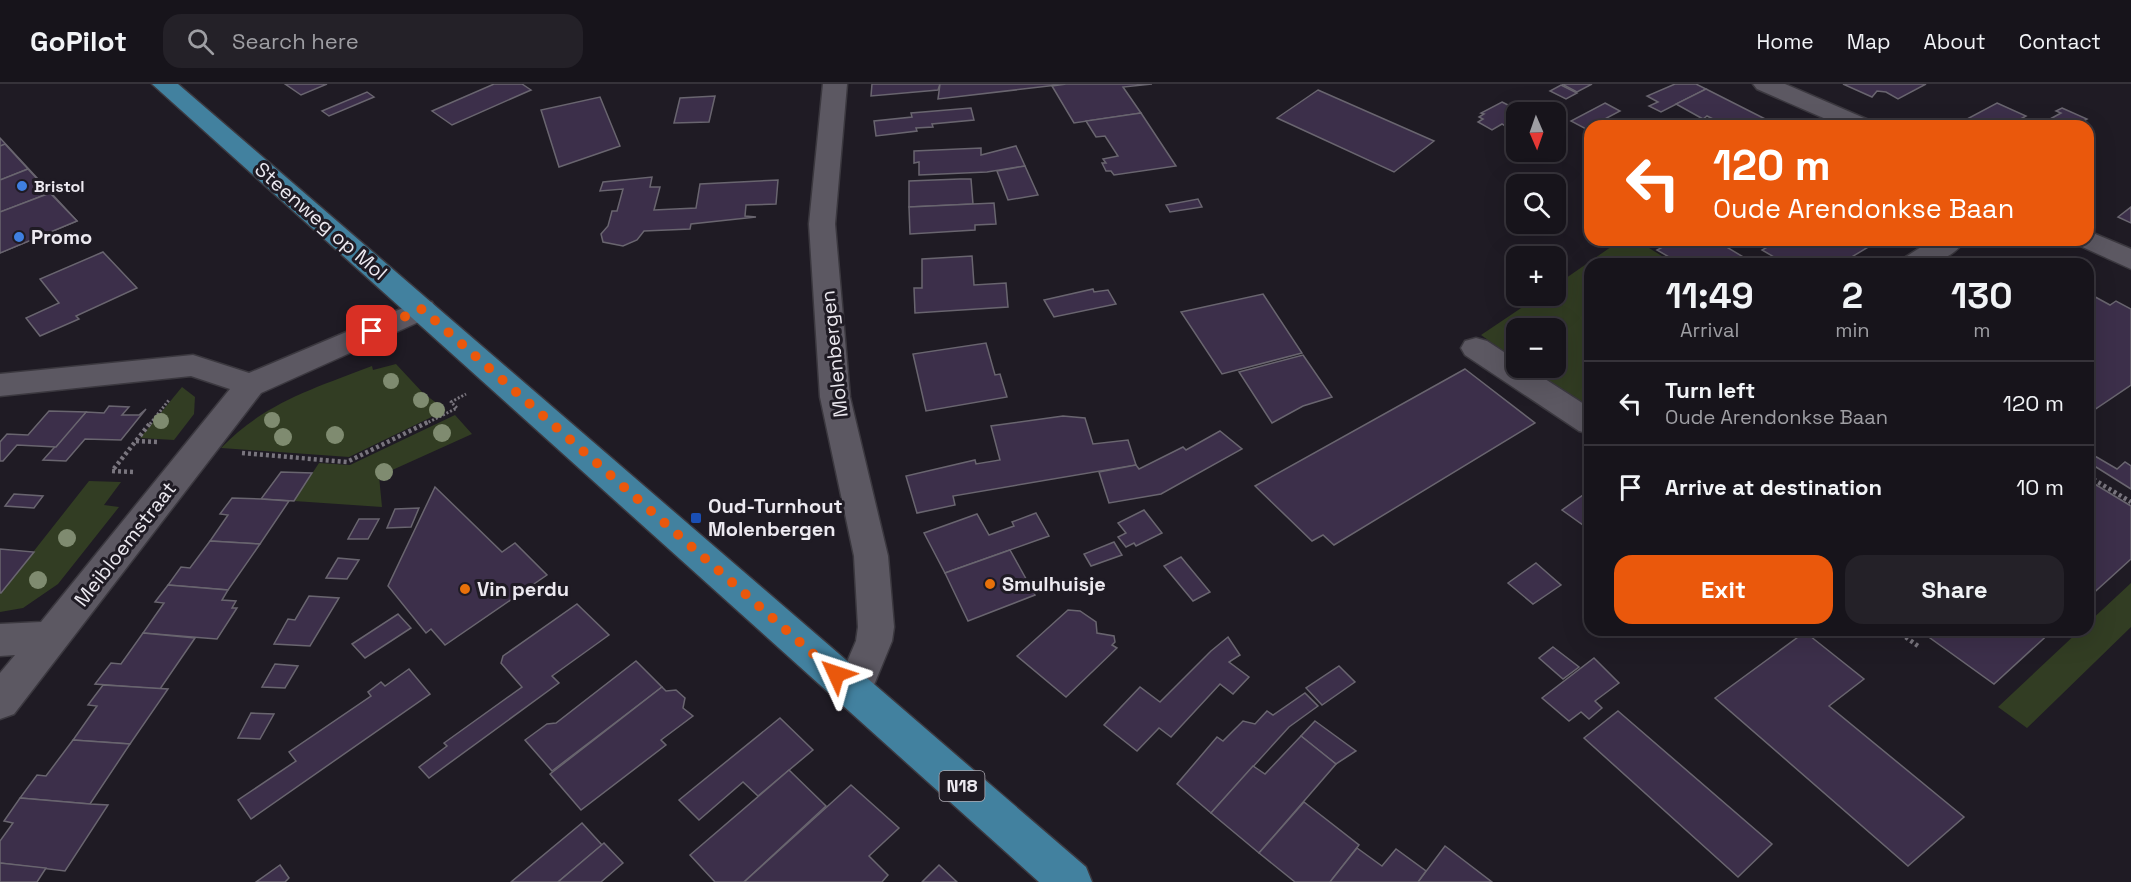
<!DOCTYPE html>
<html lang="en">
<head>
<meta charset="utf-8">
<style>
  :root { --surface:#17141b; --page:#242128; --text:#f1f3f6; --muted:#9e9ea3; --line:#36333a; --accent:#ea580c }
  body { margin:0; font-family:"Space Grotesk",sans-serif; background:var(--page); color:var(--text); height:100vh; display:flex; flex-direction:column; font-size:22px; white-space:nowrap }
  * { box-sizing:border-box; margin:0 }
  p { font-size:20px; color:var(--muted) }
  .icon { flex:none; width:33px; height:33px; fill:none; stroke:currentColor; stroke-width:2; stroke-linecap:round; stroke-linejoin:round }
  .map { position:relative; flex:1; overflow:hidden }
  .panel { position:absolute; left:1584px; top:174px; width:510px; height:378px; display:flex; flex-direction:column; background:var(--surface); border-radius:18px; box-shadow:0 6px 24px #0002,0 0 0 2px var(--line) }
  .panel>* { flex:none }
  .hud { position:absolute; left:1584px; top:36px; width:510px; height:126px; border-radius:18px; box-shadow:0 6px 24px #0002,0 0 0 2px var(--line); background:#ea580c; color:#fff; overflow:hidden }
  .needle { width:39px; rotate:178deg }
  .buttons { position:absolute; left:1506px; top:18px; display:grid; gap:12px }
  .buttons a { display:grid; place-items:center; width:60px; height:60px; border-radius:12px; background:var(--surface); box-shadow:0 6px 24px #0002,0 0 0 2px var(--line); font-size:30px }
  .pin { position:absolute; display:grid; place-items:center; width:51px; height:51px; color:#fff; margin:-26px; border-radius:12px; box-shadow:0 3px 9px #0006 }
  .me { position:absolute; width:66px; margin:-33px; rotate:312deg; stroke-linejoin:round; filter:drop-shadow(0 0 4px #0008) }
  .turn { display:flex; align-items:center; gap:21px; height:126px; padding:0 30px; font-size:27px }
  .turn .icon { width:78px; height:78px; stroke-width:2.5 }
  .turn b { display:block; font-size:42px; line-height:51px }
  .eta { display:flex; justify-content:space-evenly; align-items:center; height:102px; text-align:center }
  .eta b { font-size:36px; font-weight:700; line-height:42px }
  .button { display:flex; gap:12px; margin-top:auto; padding:12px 30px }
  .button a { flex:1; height:69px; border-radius:18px; background:var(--accent); color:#fff; font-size:24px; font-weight:700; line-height:69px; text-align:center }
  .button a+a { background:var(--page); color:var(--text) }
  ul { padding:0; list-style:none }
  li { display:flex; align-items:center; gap:18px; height:84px; padding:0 30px; border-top:2px solid var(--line) }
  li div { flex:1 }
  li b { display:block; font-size:22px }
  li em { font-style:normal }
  header { display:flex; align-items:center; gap:36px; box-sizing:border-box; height:84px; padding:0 30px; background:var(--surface); border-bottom:2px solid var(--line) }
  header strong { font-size:28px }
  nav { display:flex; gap:33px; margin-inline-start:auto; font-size:21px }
  .search { width:420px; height:54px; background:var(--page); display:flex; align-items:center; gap:15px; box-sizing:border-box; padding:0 21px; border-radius:18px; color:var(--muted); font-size:22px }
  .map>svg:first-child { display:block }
</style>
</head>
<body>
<header>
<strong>GoPilot</strong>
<div class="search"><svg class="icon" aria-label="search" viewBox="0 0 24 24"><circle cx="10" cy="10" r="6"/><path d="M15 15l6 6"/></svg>Search here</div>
<nav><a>Home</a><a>Map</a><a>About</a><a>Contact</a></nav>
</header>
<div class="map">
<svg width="2131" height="798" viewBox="0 0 2131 798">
  <rect width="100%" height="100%" fill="#1f1b24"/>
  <g fill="#323d23">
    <path d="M1621,156H1636L1675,180H1590V325L1527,284H1556V244H1516V276L1481,251L1539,212H1556V201Z"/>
    <path d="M396,280L423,309L446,326L349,373L221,364C264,319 315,304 372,282L373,286Z"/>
    <path d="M182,303L195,313L194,330L174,356L140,354Z"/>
    <path d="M455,331L472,350L379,392L382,423L294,417L319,379L350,381Z"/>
    <path d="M89,397L121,398L104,421L119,423L58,500L23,524L0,528V510Z"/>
    <path d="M2131,499V543L2027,644L1998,623L2080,546H2088V539Z"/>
  </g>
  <g fill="#3c2f4a" stroke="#69656f" stroke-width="1.5">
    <path d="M285,0H327L301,11Z"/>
    <path d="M494,0H522L531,6L452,41L432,27Z"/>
    <path d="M872,0H940L938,6L871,12Z"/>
    <path d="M940,0H1066L938,15Z"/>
    <path d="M1066,0H1152L1123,3L1141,29L1074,39L1052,2Z"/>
    <path d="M1562,0H1592L1577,8Z"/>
    <path d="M1675,0H1696L1706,5L1661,28L1649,22L1658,18L1647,12Z"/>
    <path d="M1843,0H1926L1898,15L1886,8L1877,7L1872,13Z"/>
    <path d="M1561,1L1577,9L1566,15L1550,7Z"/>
    <path d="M1706,5L1779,42H1727L1707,32L1703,35L1676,20Z"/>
    <path d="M1318,6L1434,57L1394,88L1277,34Z"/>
    <path d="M367,8L374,13L329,32L322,27Z"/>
    <path d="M715,12L709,38L674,39L680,14Z"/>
    <path d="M600,13L620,62L559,83L541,26Z"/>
    <path d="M1502,18L1520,27L1512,31L1516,34V40L1508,44L1502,40L1492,46L1478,38L1483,35L1479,33L1484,30L1481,29Z"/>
    <path d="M1605,19L1620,27L1586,45L1571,37Z"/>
    <path d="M1997,19L2026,32L2008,42H1954Z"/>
    <path d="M971,24L974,36L932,40L933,43L916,44L917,47L876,52L874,37L912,33L911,29Z"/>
    <path d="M2062,24L2087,35L2075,42L2041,40L2061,29L2056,27Z"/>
    <path d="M1141,29L1176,82L1114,91L1111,87H1106L1102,79H1106L1103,75L1118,72L1105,52L1096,53L1086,37Z"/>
    <path d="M0,54L77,137L0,169Z"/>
    <path d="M5,60L28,85L0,96V62Z"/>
    <path d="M1016,62L1025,82L987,88L919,91V78L914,79V67L981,64V71Z"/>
    <path d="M1025,82L1038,111L1008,116L997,87Z"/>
    <path d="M28,85L50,109L0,128V96Z"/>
    <path d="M652,93L650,103H660L654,126L696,124L700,100L778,96L776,120L746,121L745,132L756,133L691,140L690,145L644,147L637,156L623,162L603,158L601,150L608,142L612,127H617L623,105L600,107L603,98Z"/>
    <path d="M960,95H971L973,120L909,123V97Z"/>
    <path d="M50,109L77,137L0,169V128Z"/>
    <path d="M1198,115L1202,123L1170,128L1166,121Z"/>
    <path d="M994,119L996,140L975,141V146L910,150L909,123Z"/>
    <path d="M2131,123V139L2118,133Z"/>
    <path d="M1650,156H1715L1755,180H1681L1657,166L1661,164Z"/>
    <path d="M1780,156H1880L1840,180H1786L1762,166Z"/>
    <path d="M103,168L137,204L76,232L79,235L40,252L26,234L59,219L40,195Z"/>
    <path d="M972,172L974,201L1006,199L1008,223L915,229L914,204H922V175Z"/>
    <path d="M1093,205L1094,208L1108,206L1116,220L1054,233L1044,216Z"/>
    <path d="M2088,209L2110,221L2116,217L2131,225V301L2088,330Z"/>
    <path d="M1263,210L1302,269L1222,290L1181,228Z"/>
    <path d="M986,259L995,291L1000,290L1007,313L926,327L913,270Z"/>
    <path d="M1303,271L1332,313L1303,322L1272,339L1239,288Z"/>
    <path d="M1465,285L1535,339L1334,461L1323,451L1312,457L1255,402Z"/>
    <path d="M109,322L129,323L122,331H139L146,325L121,356L85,355L66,377L43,376L86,328L104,329Z"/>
    <path d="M49,327L86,328L56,363L17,361L3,377H0V358L7,350L28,351Z"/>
    <path d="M1063,332L1085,334L1093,360L1128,356L1136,381L953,412L955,421L917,429L906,392L975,376L976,380L1000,376L991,342Z"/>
    <path d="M1220,347L1242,365L1161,410L1109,419L1099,388L1136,381L1139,385L1183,363L1186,366Z"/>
    <path d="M2088,368L2117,385L2125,378L2131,382V405L2088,378Z"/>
    <path d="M281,388L312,389L294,417L261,415Z"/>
    <path d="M2088,396L2131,422V475L2088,514Z"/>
    <path d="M435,403L502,468L515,459L547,491L445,561L431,545L426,549L388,502Z"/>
    <path d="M1590,406V436L1583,441L1562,426Z"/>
    <path d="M14,410L43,412L34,424L5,422Z"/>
    <path d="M232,414L261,415L289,417L260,460L210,457L228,431L220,430Z"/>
    <path d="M419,424L411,443L387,444L395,425Z"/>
    <path d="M1144,426L1162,449L1136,462L1134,459L1126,463L1118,453L1126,449L1118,439Z"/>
    <path d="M1036,429L1049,452L945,489L924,449L977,430L989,451L1014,442L1012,438Z"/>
    <path d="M359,435H379L368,455H348Z"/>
    <path d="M210,457L260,460L228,506L168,501L181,483L190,484Z"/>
    <path d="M1114,458L1122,471L1091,482L1084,470Z"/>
    <path d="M0,465L34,468L1,509H0Z"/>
    <path d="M1010,466L1035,511L968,537L945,489Z"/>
    <path d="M1181,473L1210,508L1193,517L1164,482Z"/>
    <path d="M338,474L359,476L347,495L326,494Z"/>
    <path d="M1536,479L1561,501L1533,520L1508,499Z"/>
    <path d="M168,501L228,506L222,516L236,517L232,524H237L217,555L143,549L164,519L155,518Z"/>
    <path d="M309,512L339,514L310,562L274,560L288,535L295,536Z"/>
    <path d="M577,520L609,551L552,592L559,599L429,694L419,683L447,662L444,659L522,603L501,579L503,572Z"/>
    <path d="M1068,526L1080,527L1096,538L1097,549L1114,552L1115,558L1112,561L1117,564L1066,613L1017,572Z"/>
    <path d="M398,530L411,544L365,574L352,560Z"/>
    <path d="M1919,546H2053L1994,600Z"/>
    <path d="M1805,548L1864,595L1829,622L1964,733L1908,782L1715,614Z"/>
    <path d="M143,549L195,554L160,605L95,600L111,579L121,580Z"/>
    <path d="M1228,553L1240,571L1229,578L1249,593L1233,610L1220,600L1171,653L1159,644L1137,667L1104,641L1140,603L1160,618L1211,567Z"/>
    <path d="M1553,563L1579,583L1563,595L1539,574Z"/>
    <path d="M1594,574L1619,599L1595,617L1602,624L1589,635L1581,628L1569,637L1542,614Z"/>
    <path d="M636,577L662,603L552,687L525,656L547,640L556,639Z"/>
    <path d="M275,580L298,582L285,604L262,603Z"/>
    <path d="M1339,582L1355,598L1322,621L1306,604Z"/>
    <path d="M409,585L430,610L251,735L238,716L296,677L289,668L371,612L368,608L381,598L385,602Z"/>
    <path d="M103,601L168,605L130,660L73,656L97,622L88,621Z"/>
    <path d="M662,603L666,607L676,606L685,614L683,624L693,632L661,656L666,661L581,726L550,690Z"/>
    <path d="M1305,609L1318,622L1289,643L1211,729L1177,700L1217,653L1223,657L1243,637L1255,640L1267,627L1273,631Z"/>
    <path d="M1618,627L1772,760L1738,793L1584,654Z"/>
    <path d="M251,629L274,630L260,655L238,654Z"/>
    <path d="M780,634L813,666L758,712L743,698L699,736L679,716Z"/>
    <path d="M1315,637L1356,667L1336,680L1301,652Z"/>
    <path d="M1301,652L1336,680L1259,769L1211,729L1253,682L1265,690Z"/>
    <path d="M73,656L130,660L90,720L20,714L37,691L46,692Z"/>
    <path d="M789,686L826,722L744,798H715L690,771Z"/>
    <path d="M851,701L899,744L869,772L888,791L882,798H744Z"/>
    <path d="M20,714L90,720L108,721L65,787L0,779V757L13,739L4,737Z"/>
    <path d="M1304,718L1359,761L1330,798H1295L1259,769Z"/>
    <path d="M582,739L602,761L558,798H511Z"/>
    <path d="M604,759L623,779L601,798H558Z"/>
    <path d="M1445,762L1492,798H1418Z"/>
    <path d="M1357,764L1382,782L1396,765L1426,787L1418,798H1330Z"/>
    <path d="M0,779L46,784L37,798H0Z"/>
    <path d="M280,781L289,794L285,798H256Z"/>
    <path d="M939,781L957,798H922Z"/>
  </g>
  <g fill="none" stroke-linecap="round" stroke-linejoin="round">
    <defs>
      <g id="street">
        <path d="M823,0H847L835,140L850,313L888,472L894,543L892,557L867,618L854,623L841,618L835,606L856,557L858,543L854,472L820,313L809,140Z"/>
        <path d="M1753,0H1785L1871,37L1874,42H1842L1757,5Z"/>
        <path d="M2088,147L2131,165V185L2078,161L2075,156H2088Z"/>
        <path d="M1932,156H1965C1949,180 1925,180 1900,180L1904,174Z"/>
        <path d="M422,216L432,218L436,225L432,232L261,309L14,630L0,635V589L15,571L0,572V540L41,538L230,305L191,292L0,312V290L193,271L249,289Z"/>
        <path d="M1476,254L1487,257L1516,276V284H1528L1590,324V350L1579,347L1465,271L1461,264L1465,257Z"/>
      </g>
      <path id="primary" d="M152,0H178L1086,783L1092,798H1039Z"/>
    </defs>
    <use href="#street" stroke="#3b383f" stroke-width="3"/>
    <use href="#primary" stroke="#3b383f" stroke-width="3"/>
    <g stroke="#79757e" stroke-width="3" stroke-dasharray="2 2" stroke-linecap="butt">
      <path d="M150,340L169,316"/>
      <path d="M425,340L457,324L451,318L466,310"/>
    </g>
    <g stroke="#79757e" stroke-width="4.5" stroke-dasharray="3 3" stroke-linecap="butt">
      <path d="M136,357L157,358"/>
      <path d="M242,369L347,378L428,338"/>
      <path d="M133,388L112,387L151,338"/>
      <path d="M2088,392L2131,418"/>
      <path d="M1896,546L1918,562"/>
    </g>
    <use href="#street" fill="#5c5862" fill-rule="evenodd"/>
    <use href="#primary" fill="#42819f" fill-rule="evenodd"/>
  </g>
  <g fill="#7f8b70">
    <circle cx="391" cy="297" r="8"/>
    <circle cx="421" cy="316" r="8"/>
    <circle cx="437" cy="326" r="8"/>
    <circle cx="272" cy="336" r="8"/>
    <circle cx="161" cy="337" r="8"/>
    <circle cx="442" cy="349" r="9"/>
    <circle cx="335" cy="351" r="9"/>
    <circle cx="283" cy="353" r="9"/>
    <circle cx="384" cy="388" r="9"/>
    <circle cx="67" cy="454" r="9"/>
    <circle cx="38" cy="496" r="9"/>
  </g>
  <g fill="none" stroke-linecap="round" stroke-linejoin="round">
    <path stroke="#ea580c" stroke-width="10" stroke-dasharray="0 18" d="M372,247L422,225L836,590"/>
  </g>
  <g fill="#3f7fe0" stroke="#1f1b24" stroke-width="2">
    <circle cx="22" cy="102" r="6"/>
    <circle cx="19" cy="153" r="6"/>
  </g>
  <rect fill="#1a4fb4" stroke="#1f1b24" stroke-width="2" x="690" y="428" width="12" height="12" rx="3"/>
  <g fill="#e8710a" stroke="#1f1b24" stroke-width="2">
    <circle cx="990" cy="500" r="6"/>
    <circle cx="465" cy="505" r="6"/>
  </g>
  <g text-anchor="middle" stroke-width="6" stroke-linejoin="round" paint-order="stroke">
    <g font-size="16" font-weight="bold" fill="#ece9f0" stroke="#1f1b24" text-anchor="start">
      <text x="34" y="108">Bristol</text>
    </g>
    <rect fill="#1f1b24" stroke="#aeabb3" stroke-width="1.5" x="939.5" y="687" width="45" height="30" rx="4.5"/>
    <g font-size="18" font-weight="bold" fill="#ece9f0">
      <text x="962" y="708">N18</text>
    </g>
    <g font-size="20" fill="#ece9f0" stroke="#1f1b24">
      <text transform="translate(321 137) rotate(41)" y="7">Steenweg op Mol</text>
      <text transform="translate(834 270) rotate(-96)" y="7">Molenbergen</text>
      <text transform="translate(125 460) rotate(-52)" y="7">Meibloemstraat</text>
    </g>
    <g font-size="20" font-weight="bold" fill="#ece9f0" stroke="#1f1b24" text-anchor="start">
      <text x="31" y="160">Promo</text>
      <text x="708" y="429">Oud-Turnhout<tspan x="708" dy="23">Molenbergen</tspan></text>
      <text x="1002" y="507">Smulhuisje</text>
      <text x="477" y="512">Vin perdu</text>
    </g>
  </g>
</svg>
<div class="buttons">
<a><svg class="needle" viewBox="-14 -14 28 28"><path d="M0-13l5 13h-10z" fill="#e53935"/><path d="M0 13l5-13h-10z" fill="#9e9ea3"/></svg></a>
<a><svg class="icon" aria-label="search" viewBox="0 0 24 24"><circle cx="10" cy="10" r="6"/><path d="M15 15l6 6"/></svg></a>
<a>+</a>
<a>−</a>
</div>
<div class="pin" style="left:372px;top:247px;background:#d93025"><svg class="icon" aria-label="arrive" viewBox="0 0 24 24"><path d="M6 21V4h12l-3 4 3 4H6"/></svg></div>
<svg class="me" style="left:836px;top:590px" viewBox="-20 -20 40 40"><path d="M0-17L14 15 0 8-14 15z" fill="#ea580c" stroke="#fff" stroke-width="4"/></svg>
<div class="hud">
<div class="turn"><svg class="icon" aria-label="left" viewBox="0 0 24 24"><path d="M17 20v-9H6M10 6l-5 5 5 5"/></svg><div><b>120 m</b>Oude Arendonkse Baan</div></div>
</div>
<section class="panel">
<div class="eta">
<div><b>11:49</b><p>Arrival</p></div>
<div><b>2</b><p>min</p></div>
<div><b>130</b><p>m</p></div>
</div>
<ul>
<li><svg class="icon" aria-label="left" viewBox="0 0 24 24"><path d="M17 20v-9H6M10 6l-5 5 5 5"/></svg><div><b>Turn left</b><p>Oude Arendonkse Baan</p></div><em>120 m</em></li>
<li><svg class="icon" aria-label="arrive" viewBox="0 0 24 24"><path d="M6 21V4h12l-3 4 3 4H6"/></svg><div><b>Arrive at destination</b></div><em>10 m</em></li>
</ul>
<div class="button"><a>Exit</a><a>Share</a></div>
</section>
</div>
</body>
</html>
